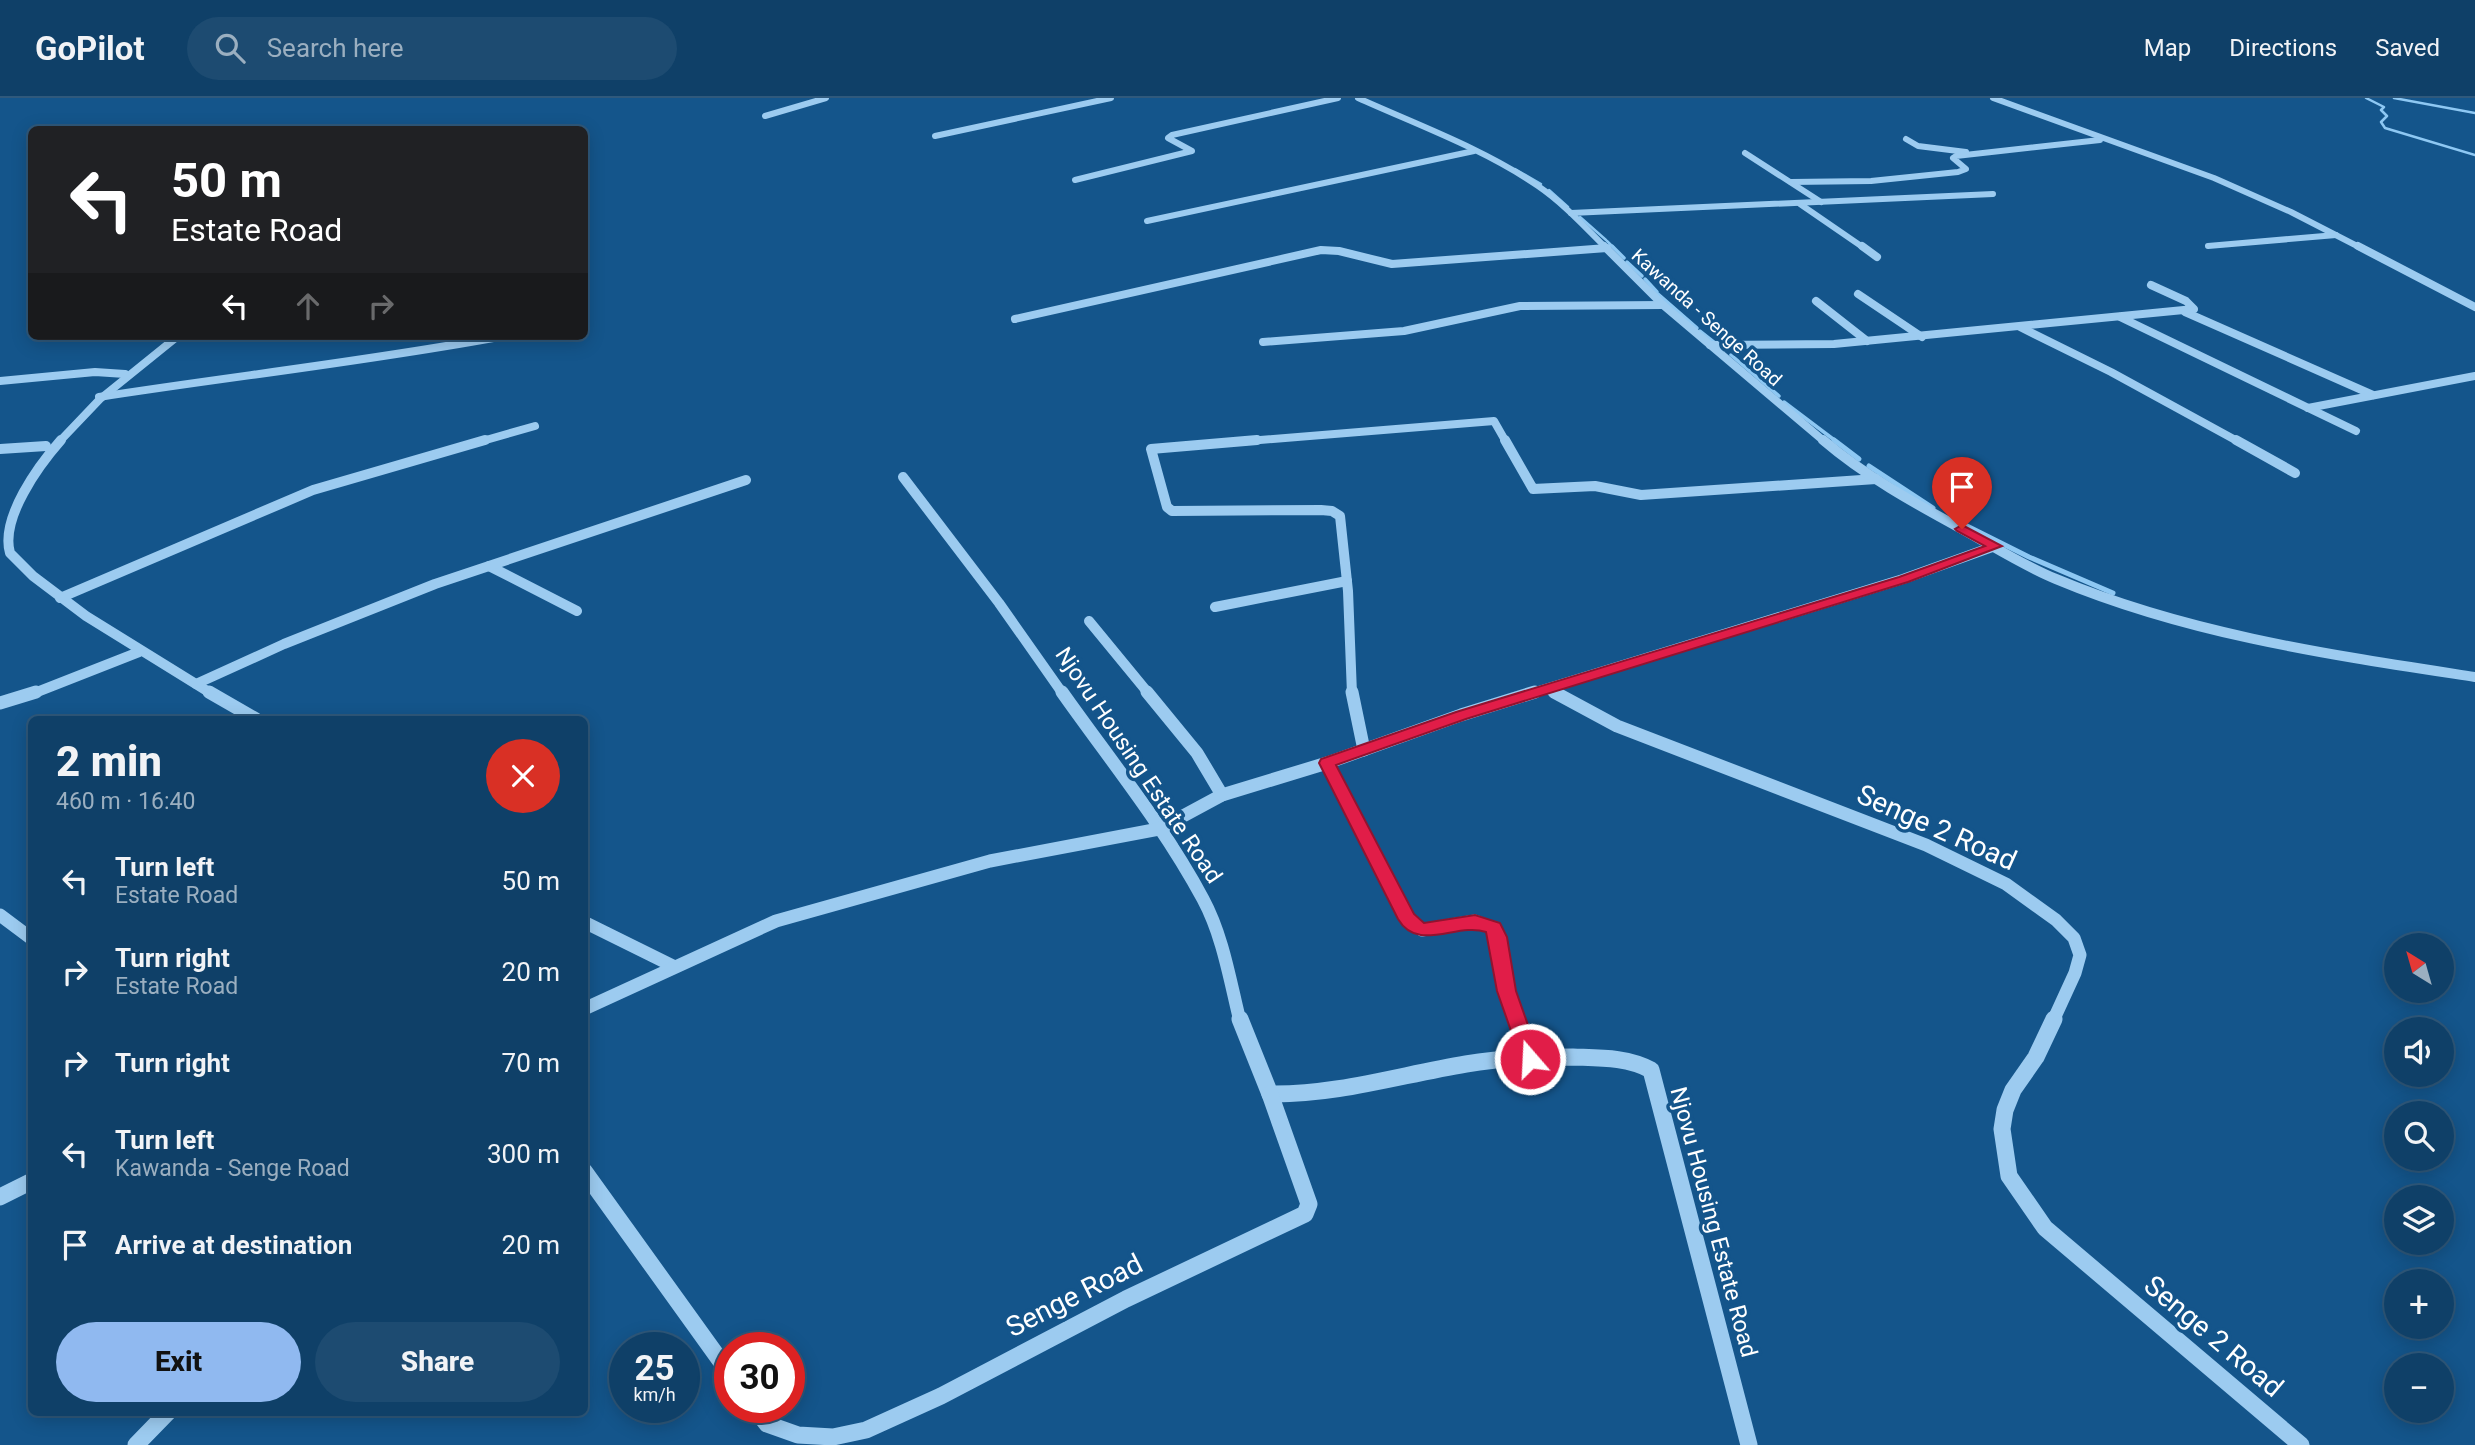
<!DOCTYPE html>
<html lang="en">
<head>
<meta charset="utf-8">
<style>
  :root { --surface:#0f4068; --page:#1d4b71; --text:#f1f3f6; --muted:#9bafc0; --line:#2f597c; --accent:#90b9f0 }
  body { margin:0; font-family:Roboto,sans-serif; background:var(--page); color:var(--text); height:100vh; display:flex; flex-direction:column; font-size:26px; white-space:nowrap }
  * { box-sizing:border-box; margin:0 }
  p { font-size:23px; color:var(--muted) }
  .icon { flex:none; width:38px; height:38px; fill:none; stroke:currentColor; stroke-width:2; stroke-linecap:round; stroke-linejoin:round }
  .map { position:relative; flex:1; overflow:hidden }
  .details { position:absolute; left:28px; top:618px; width:560px; height:700px; display:flex; flex-direction:column; background:var(--surface); border-radius:10px; box-shadow:0 4px 18px #0003,0 0 0 2px var(--line) }
  .details>* { flex:none }
  .guide { position:absolute; left:28px; top:28px; width:560px; height:214px; border-radius:10px; box-shadow:0 4px 18px #0003,0 0 0 2px var(--line); background:#202124; color:#fff; overflow:hidden }
  .needle { width:46px; rotate:323deg }
  .controls { position:absolute; left:2384px; top:835px; display:grid; gap:14px }
  .controls a { display:grid; place-items:center; width:70px; height:70px; border-radius:50%; background:var(--surface); box-shadow:0 4px 18px #0003,0 0 0 2px var(--line); font-size:35px }
  .speed { position:absolute; left:609px; top:1234px; display:flex; gap:14px; font-size:35px; font-weight:700; text-align:center }
  .speed>* { display:grid; place-content:center; width:91px; height:91px; border-radius:50%; background:var(--surface); box-shadow:0 4px 18px #0003,0 0 0 2px var(--line); line-height:1 }
  .speed small { font-size:18px; font-weight:400 }
  .speed .limit { border:10px solid #d22; background:#fff; color:#111 }
  .pin { position:absolute; display:grid; place-items:center; width:60px; height:60px; color:#fff; margin:-72px -30px; border-radius:50% 50% 50% 0; rotate:-45deg; box-shadow:0 0 7px #0007 }
  .pin .icon { rotate:45deg }
  .me { position:absolute; width:77px; margin:-38px; rotate:341deg; stroke-linejoin:round; filter:drop-shadow(0 0 5px #0008) }
  .turn { display:flex; align-items:center; gap:24px; height:147px; padding:0 28px; font-size:32px }
  .turn .icon { width:91px; height:91px; stroke-width:2.5 }
  .turn b { display:block; font-size:49px; line-height:60px }
  .lanes { display:flex; align-items:center; height:66px; padding:0 28px; background:#0003; justify-content:center; gap:35px; direction:ltr }
  .lanes .off { opacity:.35 }
  .round { display:grid; place-items:center; flex:none; width:74px; height:74px; border-radius:37px; background:var(--page) }
  .headline { display:flex; align-items:center; justify-content:space-between; height:119px; padding:0 28px }
  h1 { font-size:42px; font-weight:800; line-height:52px }
  .action { display:flex; gap:14px; margin-top:auto; padding:14px 28px }
  .action a { flex:1; height:80px; border-radius:42px; background:var(--accent); color:#111; font-size:28px; font-weight:800; line-height:80px; text-align:center }
  .action a+a { background:var(--page); color:var(--text) }
  ul { padding:0; list-style:none }
  li { display:flex; align-items:center; gap:21px; height:91px; padding:0 28px }
  li div { flex:1 }
  li b { display:block; font-size:26px }
  li em { font-style:normal }
  header { display:flex; align-items:center; gap:42px; box-sizing:border-box; height:98px; padding:0 35px; background:var(--surface); border-bottom:2px solid var(--line) }
  header strong { font-size:33px }
  nav { display:flex; gap:38px; margin-inline-start:auto; font-size:24px }
  .search { width:490px; height:63px; background:var(--page); display:flex; align-items:center; gap:18px; box-sizing:border-box; padding:0 24px; border-radius:38px; color:var(--muted); font-size:26px }
  .map>svg:first-child { display:block }
</style>
</head>
<body>
<header>
<strong>GoPilot</strong>
<div class="search"><svg class="icon" aria-label="search" viewBox="0 0 24 24"><circle cx="10" cy="10" r="6"/><path d="M15 15l6 6"/></svg>Search here</div>
<nav><a>Map</a><a>Directions</a><a>Saved</a></nav>
</header>
<div class="map">
<svg width="2475" height="1347" viewBox="0 0 2475 1347">
  <rect width="100%" height="100%" fill="#14558b"/>
  <g fill="none" stroke-linecap="round" stroke-linejoin="round">
    <g stroke="#8ec8f3" stroke-width="2.5">
      <path d="M2366,0L2384,9L2381,12L2387,18L2381,24L2385,30L2475,57"/>
      <path d="M2394,0L2475,15"/>
      <path d="M1515,71L1541,86"/>
      <path d="M1549,92L1568,109"/>
      <path d="M1580,119L1606,142"/>
      <path d="M1607,143L1614,150"/>
    </g>
    <g stroke="#8ec8f3" stroke-width="3.5">
      <path d="M1612,148L1624,160"/>
      <path d="M1627,164L1642,178"/>
      <path d="M1645,181L1657,194"/>
      <path d="M1658,196L1697,230"/>
      <path d="M1700,233L1724,252"/>
      <path d="M1731,257L1779,298"/>
      <path d="M1784,304L1837,344"/>
    </g>
    <g stroke="#8ec8f3" stroke-width="5">
      <path d="M1834,342L1859,361"/>
      <path d="M1869,368L1933,410"/>
      <path d="M1959,424L2029,459L2113,495"/>
    </g>
    <g stroke="#9ccbf0" stroke-width="6">
      <path d="M1358,0C1418,27 1484,51 1538,88C1563,105 1585,129 1606,150"/>
      <path d="M1993,0L2214,80L2291,114L2361,150"/>
      <path d="M765,18L826,0"/>
      <path d="M935,38L1111,0"/>
      <path d="M1906,41L1918,48L1966,54"/>
      <path d="M1745,55L1821,104"/>
      <path d="M1075,82L1192,53L1168,40L1172,37L1338,0"/>
      <path d="M1791,84L1871,83L1958,74L1966,71L1953,60L1956,58L2100,42"/>
      <path d="M1800,106L1864,150"/>
      <path d="M1571,115L1993,96"/>
      <path d="M1147,123L1474,53"/>
      <path d="M2208,148L2336,137"/>
    </g>
    <g stroke="#9ccbf0" stroke-width="8">
      <path d="M1604,148L1663,207L1825,344"/>
      <path d="M1862,148L1877,159"/>
      <path d="M2358,148L2475,209"/>
      <path d="M1858,196L1922,239"/>
      <path d="M1816,203L1867,243"/>
      <path d="M2185,214L2373,297"/>
      <path d="M2120,219L2356,333"/>
      <path d="M1015,221L1321,152L1339,153L1392,166L1607,150"/>
      <path d="M2020,229L2111,274L2239,344"/>
      <path d="M1263,244L1404,233L1520,208L1663,207"/>
      <path d="M1710,247L1834,246L2194,211L2186,203L2151,187"/>
      <path d="M0,283L95,274L125,276"/>
      <path d="M99,299C234,278 370,263 504,238"/>
      <path d="M2308,310L2475,278"/>
      <path d="M59,344L100,301L178,238"/>
      <path d="M479,344L535,328"/>
      <path d="M1236,344L1494,323L1506,344"/>
    </g>
    <g stroke="#9ccbf0" stroke-width="10">
      <path d="M61,342C39,367 0,420 10,455L33,478L86,518L212,596"/>
      <path d="M1257,342L1151,351L1167,409L1172,413L1321,412L1332,413L1340,418L1348,493L1352,596"/>
      <path d="M1505,342L1533,391L1595,388L1641,397L1876,381"/>
      <path d="M1823,342C1865,378 1914,405 1962,431C1993,448 2024,468 2056,481C2190,537 2332,557 2475,579"/>
      <path d="M2236,342L2295,375"/>
      <path d="M0,351L46,348"/>
      <path d="M903,379L999,505L1063,596"/>
      <path d="M489,468L577,513"/>
      <path d="M60,500L313,392L485,342"/>
      <path d="M1215,509L1347,483"/>
      <path d="M1089,523L1149,596"/>
      <path d="M196,586L284,546L435,486L746,382"/>
      <path d="M1550,592L1557,596"/>
      <path d="M32,596L139,554"/>
      <path d="M1529,596L1903,481L1995,448"/>
    </g>
    <g stroke="#9ccbf0" stroke-width="13">
      <path d="M209,594L256,621"/>
      <path d="M1062,594C1110,662 1164,728 1203,801C1223,838 1230,883 1240,923"/>
      <path d="M1147,594L1197,655L1222,697"/>
      <path d="M1352,594L1364,652"/>
      <path d="M1554,594L1617,628L1926,747L2006,786L2056,822L2074,840L2080,857L2075,875L2053,923"/>
      <path d="M0,605L36,594"/>
      <path d="M1327,665L1407,821L1422,832L1475,823L1493,830L1498,839L1507,893L1517,923"/>
      <path d="M0,817L32,841"/>
      <path d="M584,824L673,868"/>
      <path d="M584,911L776,823L990,763L1159,731L1222,697L1327,665L1461,617L1535,594"/>
    </g>
    <g stroke="#9ccbf0" stroke-width="17">
      <path d="M1240,921L1270,996C1337,997 1400,977 1466,966C1501,960 1537,959 1573,959C1599,960 1627,959 1651,972L1749,1347"/>
      <path d="M1517,921L1530,961"/>
      <path d="M2054,921L2036,959L2013,992L2005,1012L2002,1031L2009,1078L2045,1130L2301,1347"/>
      <path d="M584,1073L730,1276"/>
      <path d="M0,1099L32,1083"/>
      <path d="M754,1309L767,1326L798,1337L833,1339L866,1332L941,1298L1126,1201L1305,1116L1309,1106L1270,996"/>
      <path d="M136,1347L168,1314"/>
    </g>
  </g>
  <path fill="#e11d48" stroke="#92132f" stroke-width="2" d="M1962,427L2002,448L1908,484L1466,621L1336,667L1414,816L1424,825L1475,817L1500,825L1507,839L1516,893L1540,961L1537,967L1530,970L1523,967L1497,893L1486,834C1457,824 1418,855 1398,821L1319,665L1321,661L1456,614L1899,479L1985,448L1957,433L1955,431Z"/>
  <g text-anchor="middle" stroke-width="7" stroke-linejoin="round" paint-order="stroke">
    <g font-size="19" fill="#fff" stroke="#14558b">
      <text transform="translate(1707 219) rotate(42)" y="7">Kawanda - Senge Road</text>
    </g>
    <g font-size="23" fill="#fff" stroke="#14558b">
      <text transform="translate(1139 667) rotate(56)" y="8">Njovu Housing Estate Road</text>
      <text transform="translate(1714 1124) rotate(75)" y="8">Njovu Housing Estate Road</text>
    </g>
    <g font-size="28" fill="#fff" stroke="#14558b">
      <text transform="translate(1937 729) rotate(24)" y="10">Senge 2 Road</text>
      <text transform="translate(1074 1197) rotate(-27)" y="10">Senge Road</text>
      <text transform="translate(2214 1238) rotate(40)" y="10">Senge 2 Road</text>
    </g>
  </g>
</svg>
<div class="controls">
<a><svg class="needle" viewBox="-14 -14 28 28"><path d="M0-13l5 13h-10z" fill="#e53935"/><path d="M0 13l5-13h-10z" fill="#9bafc0"/></svg></a>
<a><svg class="icon" aria-label="sound" viewBox="0 0 24 24"><path d="M4 9h4l5-4v14l-5-4H4zM17 9q2 3 0 6"/></svg></a>
<a><svg class="icon" aria-label="search" viewBox="0 0 24 24"><circle cx="10" cy="10" r="6"/><path d="M15 15l6 6"/></svg></a>
<a><svg class="icon" aria-label="layers" viewBox="0 0 24 24"><path d="M12 4l9 5-9 5-9-5zM3 14l9 5 9-5"/></svg></a>
<a>+</a>
<a>−</a>
</div>
<div class="speed"><div>25<small>km/h</small></div><div class="limit">30</div></div>
<div class="pin" style="left:1962px;top:431px;background:#d93025"><svg class="icon" aria-label="arrive" viewBox="0 0 24 24"><path d="M6 21V4h12l-3 4 3 4H6"/></svg></div>
<svg class="me" style="left:1530px;top:961px" viewBox="-20 -20 40 40"><circle r="17" fill="#e11d48" stroke="#fff" stroke-width="3"/><path d="M0-11L8 9 0 5-8 9z" fill="#fff"/></svg>
<div class="guide">
<div class="turn"><svg class="icon" aria-label="left" viewBox="0 0 24 24"><path d="M17 20v-9H6M10 6l-5 5 5 5"/></svg><div><b>50 m</b>Estate Road</div></div>
<div class="lanes"><svg class="icon" aria-label="left" viewBox="0 0 24 24"><path d="M17 20v-9H6M10 6l-5 5 5 5"/></svg><svg class="icon off" aria-label="ahead" viewBox="0 0 24 24"><path d="M12 20V5M6 11l6-6 6 6"/></svg><svg class="icon off" aria-label="right" viewBox="0 0 24 24"><path d="M7 20v-9h11M14 6l5 5-5 5"/></svg></div>
</div>
<section class="details">
<div class="headline"><div><h1>2 min</h1><p>460 m · 16:40</p></div><a class="round" style="background:#d93025;color:#fff"><svg class="icon" aria-label="close" viewBox="0 0 24 24"><path d="M6 6l12 12M18 6L6 18"/></svg></a></div>
<ul>
<li><svg class="icon" aria-label="left" viewBox="0 0 24 24"><path d="M17 20v-9H6M10 6l-5 5 5 5"/></svg><div><b>Turn left</b><p>Estate Road</p></div><em>50 m</em></li>
<li><svg class="icon" aria-label="right" viewBox="0 0 24 24"><path d="M7 20v-9h11M14 6l5 5-5 5"/></svg><div><b>Turn right</b><p>Estate Road</p></div><em>20 m</em></li>
<li><svg class="icon" aria-label="right" viewBox="0 0 24 24"><path d="M7 20v-9h11M14 6l5 5-5 5"/></svg><div><b>Turn right</b></div><em>70 m</em></li>
<li><svg class="icon" aria-label="left" viewBox="0 0 24 24"><path d="M17 20v-9H6M10 6l-5 5 5 5"/></svg><div><b>Turn left</b><p>Kawanda - Senge Road</p></div><em>300 m</em></li>
<li><svg class="icon" aria-label="arrive" viewBox="0 0 24 24"><path d="M6 21V4h12l-3 4 3 4H6"/></svg><div><b>Arrive at destination</b></div><em>20 m</em></li>
</ul>
<div class="action"><a>Exit</a><a>Share</a></div>
</section>
</div>
</body>
</html>
